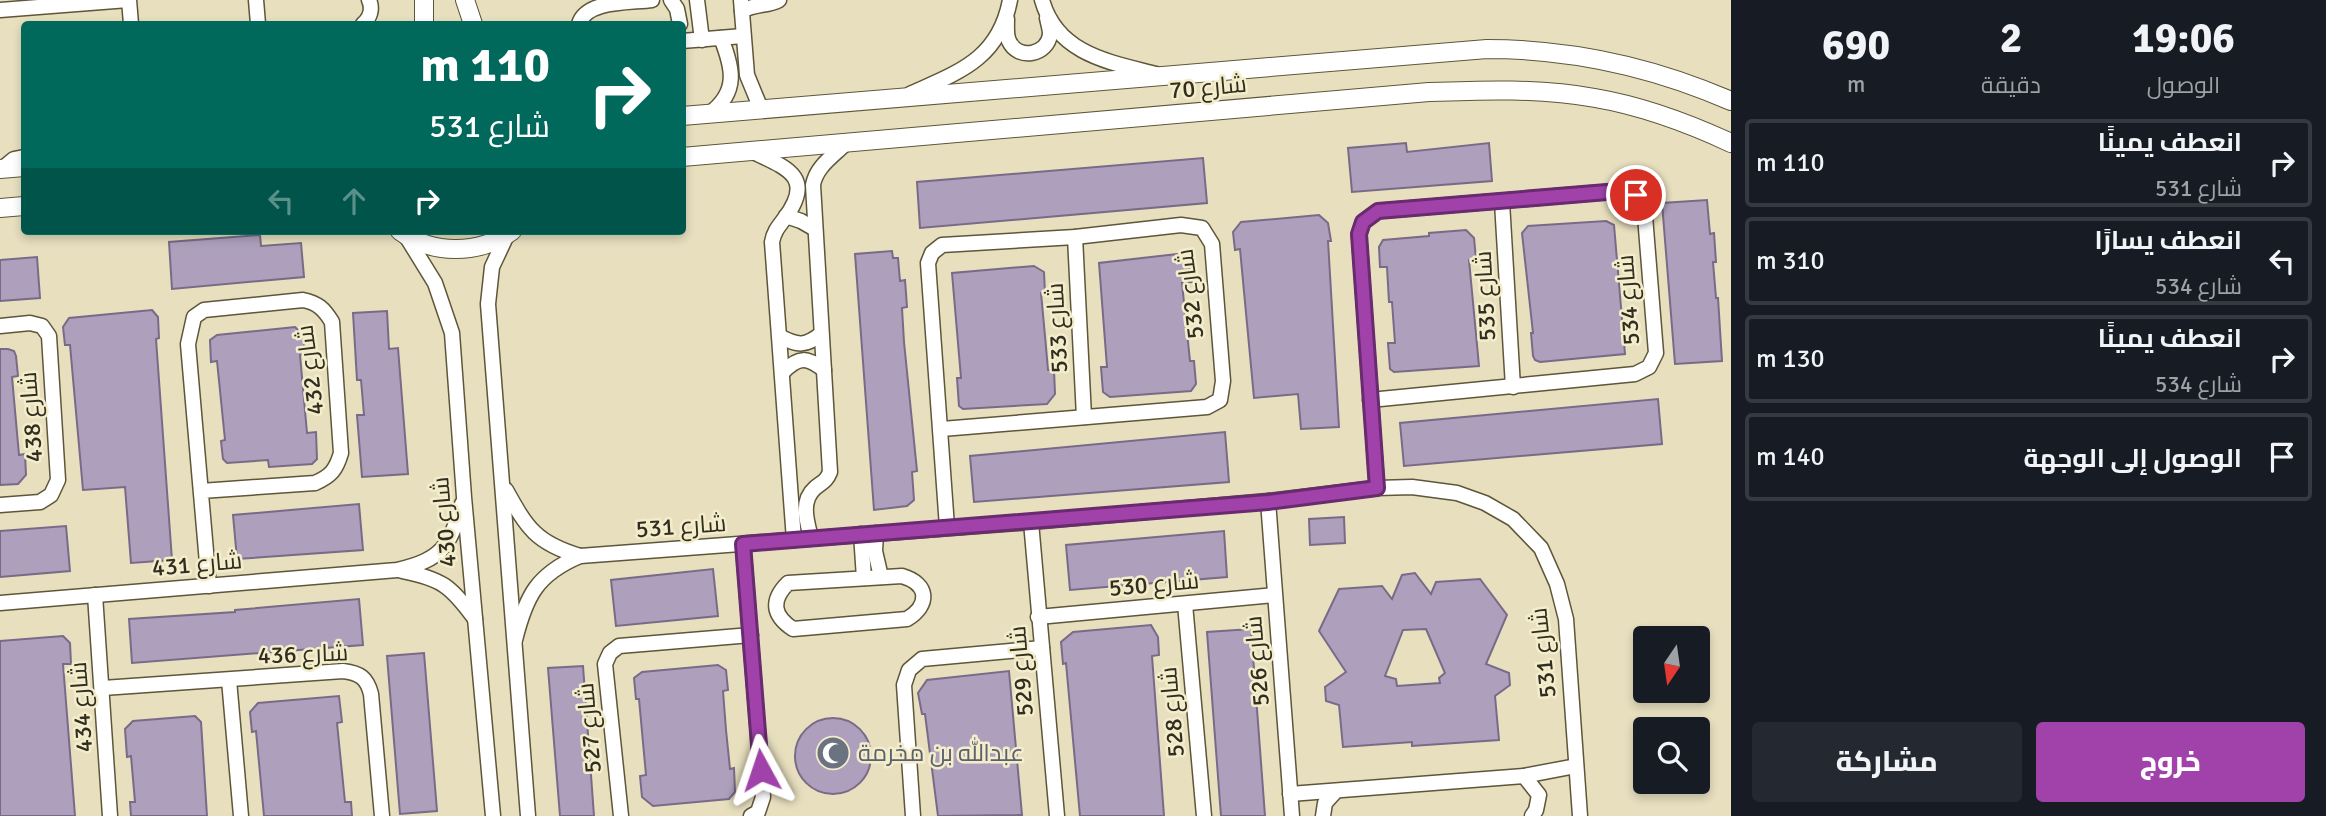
<!DOCTYPE html>
<html lang="ar">
<head>
<meta charset="utf-8">
<style>
  :root { --surface:#171b24; --page:#242831; --text:#f1f3f6; --muted:#9ea1a6; --line:#363941; --accent:#a142ab }
  body { margin:0; font-family:Signika,Cairo,sans-serif; background:var(--page); color:var(--text); direction:rtl; height:100vh; display:flex; flex-direction:column; font-size:26px; white-space:nowrap }
  * { box-sizing:border-box; margin:0 }
  p { font-size:23px; color:var(--muted) }
  .icon { flex:none; width:38px; height:38px; fill:none; stroke:currentColor; stroke-width:2; stroke-linecap:round; stroke-linejoin:round }
  .map { position:relative; flex:1; overflow:hidden; direction:ltr }
  .panel { display:flex; flex-direction:column; background:var(--surface); width:595px }
  .panel>* { flex:none }
  .hud { position:absolute; left:21px; top:21px; width:665px; height:214px; border-radius:7px; box-shadow:0 4px 10px #0003; direction:rtl; background:#00695c; color:#fff; overflow:hidden }
  .needle { width:46px; rotate:193deg }
  .buttons { position:absolute; left:1633px; top:626px; display:grid; gap:14px }
  .buttons a { display:grid; place-items:center; width:77px; height:77px; border-radius:7px; background:var(--surface); box-shadow:0 4px 10px #0003; font-size:35px }
  .pin { position:absolute; display:grid; place-items:center; width:60px; height:60px; color:#fff; margin:-30px; border:4px solid #fff; border-radius:50%; box-shadow:0 2px 7px #0007 }
  .me { position:absolute; width:77px; margin:-38px; rotate:355deg; stroke-linejoin:round; filter:drop-shadow(0 0 5px #0008) }
  .turn { display:flex; align-items:center; gap:24px; height:147px; padding:0 21px; font-size:32px }
  .turn .icon { width:91px; height:91px; stroke-width:2.5 }
  .turn b { display:block; font-size:49px; line-height:60px }
  .lanes { display:flex; align-items:center; height:66px; padding:0 21px; background:#0003; justify-content:center; gap:35px; direction:ltr }
  .lanes .off { opacity:.35 }
  .eta { display:flex; justify-content:space-evenly; align-items:center; height:119px; text-align:center }
  .eta b { font-size:42px; font-weight:800; line-height:49px }
  .action { display:flex; gap:14px; margin-top:auto; padding:14px 21px }
  .action a { flex:1; height:80px; border-radius:7px; background:var(--accent); color:#fff; font-size:28px; font-weight:800; line-height:80px; text-align:center }
  .action a+a { background:var(--page); color:var(--text) }
  ul { padding:0; list-style:none }
  li { display:flex; align-items:center; gap:21px; height:88px; margin:0 14px 10px; padding:0 7px; border:4px solid var(--line); border-radius:7px }
  li div { flex:1 }
  li b { display:block; font-size:26px }
  li em { font-style:normal }
  main { display:flex; flex:1; min-height:0 }
  .map>svg:first-child { display:block }
</style>
</head>
<body>
<main>
<section class="panel">
<div class="eta">
<div><b>19:06</b><p>الوصول</p></div>
<div><b>2</b><p>دقيقة</p></div>
<div><b>690</b><p>m</p></div>
</div>
<ul>
<li><svg class="icon" aria-label="right" viewBox="0 0 24 24"><path d="M7 20v-9h11M14 6l5 5-5 5"/></svg><div><b>انعطف يمينًا</b><p>شارع 531</p></div><em>110 m</em></li>
<li><svg class="icon" aria-label="left" viewBox="0 0 24 24"><path d="M17 20v-9H6M10 6l-5 5 5 5"/></svg><div><b>انعطف يسارًا</b><p>شارع 534</p></div><em>310 m</em></li>
<li><svg class="icon" aria-label="right" viewBox="0 0 24 24"><path d="M7 20v-9h11M14 6l5 5-5 5"/></svg><div><b>انعطف يمينًا</b><p>شارع 534</p></div><em>130 m</em></li>
<li><svg class="icon" aria-label="arrive" viewBox="0 0 24 24"><path d="M6 21V4h12l-3 4 3 4H6"/></svg><div><b>الوصول إلى الوجهة</b></div><em>140 m</em></li>
</ul>
<div class="action"><a>خروج</a><a>مشاركة</a></div>
</section>
<div class="map">
<svg width="1731" height="816" viewBox="0 0 1731 816">
  <rect width="100%" height="100%" fill="#e7dfbe"/>
  <g fill="#aea0bd" stroke="#796b87" stroke-width="2" fill-rule="evenodd">
    <path d="M1406,143L1407,152L1489,143L1492,181L1352,192L1348,148Z"/>
    <path d="M1203,158L1207,203L920,228L917,182Z"/>
    <path d="M1707,200L1710,234L1714,233L1716,262H1713L1716,298H1718L1722,361L1675,364L1662,203Z"/>
    <path d="M1319,215L1328,223L1331,241H1328L1339,427L1301,429L1298,394L1254,398L1240,249L1235,250L1233,232L1241,222Z"/>
    <path d="M1606,221L1614,225L1625,354L1540,362L1535,360L1533,356L1531,333H1533L1522,233L1528,226Z"/>
    <path d="M1466,230L1474,238L1476,259L1469,260L1479,366L1394,372L1390,369L1388,343H1395L1392,302H1389L1387,267H1380L1379,247L1383,240L1429,236V233Z"/>
    <path d="M260,235L261,246L301,243L304,277L172,289L169,242Z"/>
    <path d="M892,251L893,258H898L900,281L905,280L907,307L902,308L904,342L917,471L912,472L914,500L907,506L874,510L855,254Z"/>
    <path d="M1177,254L1190,263L1192,282L1182,283L1190,361H1194L1196,384L1191,391L1110,397L1103,392L1101,367H1107L1099,263Z"/>
    <path d="M37,257L40,298L0,301V260Z"/>
    <path d="M1034,266L1044,272L1045,293H1041L1045,336L1048,370H1054L1055,394L1047,404L963,409L959,406L957,378H961L952,273Z"/>
    <path d="M152,310L158,317L159,338L156,339L172,560L131,563L125,487L83,490L70,345H65L63,327L69,318Z"/>
    <path d="M387,311L389,349L398,348L408,474L362,477L357,415H364L361,380H357L353,313Z"/>
    <path d="M295,327L303,335L305,354L300,355L307,433L316,432L317,459L312,464L269,467L268,460L227,463L223,459L221,441L225,440L217,361L211,362L210,340L217,335Z"/>
    <path d="M0,349H8L14,351L16,356L18,376L12,377L19,455L25,454L26,475L18,484L0,485Z"/>
    <path d="M1658,399L1662,444L1404,466L1400,423Z"/>
    <path d="M1225,432L1229,482L974,502L970,456Z"/>
    <path d="M359,504L363,550L237,559L233,515Z"/>
    <path d="M1344,517L1345,543L1310,545L1309,519Z"/>
    <path d="M66,526L70,571L0,577V531Z"/>
    <path d="M1224,531L1227,577L1070,590L1066,545Z"/>
    <path d="M713,569L718,616L616,626L611,580Z"/>
    <path d="M1415,573L1431,594L1436,582L1480,579L1507,615L1486,664L1509,673L1510,685L1495,696L1499,740L1412,746V742L1343,747L1339,705L1326,701L1325,687L1346,672L1319,631L1339,589L1382,586L1392,599L1402,575ZM1426,629L1445,673L1439,678L1440,683L1397,686L1396,679L1385,676L1403,630Z"/>
    <path d="M359,599L363,645L132,663L129,619L235,612V610Z"/>
    <path d="M1151,625L1158,637L1159,655L1152,656L1164,816H1080L1066,663L1063,664L1061,642L1073,632Z"/>
    <path d="M1251,629L1265,816H1221L1207,632Z"/>
    <path d="M63,636L70,643L71,664H63L75,816H0V641Z"/>
    <path d="M424,653L437,811L400,814L387,656Z"/>
    <path d="M718,665L726,670L728,690L723,691L726,730L730,769L734,768L735,792L729,799L653,806L642,797L640,776L646,775L639,699H636L634,678L642,672Z"/>
    <path d="M583,666L594,816H560L548,668Z"/>
    <path d="M1009,671L1022,815L938,816L925,714H922L918,693L927,680Z"/>
    <path d="M339,696L342,722L337,723L345,802H351L352,816H264L256,731L252,732L250,712L258,703Z"/>
    <path d="M195,716L201,722L207,816H131L130,802H135L131,756L127,757L125,729L133,721Z"/>
    <circle cx="833" cy="756" r="38"/>
  </g>
  <g fill="none" stroke-linecap="round" stroke-linejoin="round">
    <defs>
      <g id="minor">
        <path d="M129,0L131,24"/>
        <path d="M256,0L258,24"/>
        <path d="M671,0L677,9L680,24"/>
        <path d="M697,0L702,40"/>
        <path d="M741,0L747,75L761,109"/>
        <path d="M1042,0C1057,54 1109,62 1156,74"/>
        <path d="M0,10L128,0"/>
        <path d="M742,11C754,4 768,6 779,0"/>
        <path d="M1007,19C1007,26 1006,35 1009,41C1018,61 1048,55 1050,34C1050,29 1048,23 1047,18"/>
        <path d="M363,24C370,18 373,9 369,0"/>
        <path d="M579,24C586,0 630,3 652,0"/>
        <path d="M682,41L743,36"/>
        <path d="M910,94C959,72 999,59 1010,0"/>
        <path d="M709,114C739,92 733,68 721,38"/>
        <path d="M753,152C787,168 815,177 785,218C779,226 774,231 772,242L794,540"/>
        <path d="M2,169L14,159L24,157"/>
        <path d="M1502,202L1513,387"/>
        <path d="M786,216L801,221L815,229"/>
        <path d="M507,235L492,267L488,304L528,816"/>
        <path d="M406,236L435,283L452,333L464,497L493,816"/>
        <path d="M1075,237L1084,417"/>
        <path d="M0,326L30,323L42,326L49,336L58,480L51,495L40,502L0,505"/>
        <path d="M781,337C798,346 806,346 821,334"/>
        <path d="M783,372C799,356 807,357 824,370"/>
        <path d="M1370,400L1635,374L1649,367L1656,353L1645,216L1636,195L1619,191L1378,211L1363,222L1359,234L1377,488"/>
        <path d="M942,429L1207,407L1220,400L1223,381L1212,244L1202,228L1181,225L1075,237L942,245L932,253L928,263L947,527"/>
        <path d="M506,490C527,528 536,543 580,556"/>
        <path d="M201,491L315,483C331,476 336,470 341,453L332,322C324,309 318,303 303,300L204,310L194,317L188,344L209,586"/>
        <path d="M1268,501L1292,816"/>
        <path d="M1031,522L1057,816"/>
        <path d="M876,533L875,551L881,577"/>
        <path d="M861,534L864,578"/>
        <path d="M811,538C807,522 800,501 815,488C822,482 826,482 830,472L813,185C816,167 832,157 845,144"/>
        <path d="M743,544L763,797L758,812L751,816"/>
        <path d="M402,571C442,579 451,586 475,619"/>
        <path d="M902,576C929,584 930,605 907,619L793,629C772,615 771,600 788,583Z"/>
        <path d="M95,595L110,816"/>
        <path d="M0,603L397,570C443,559 449,547 462,504"/>
        <path d="M1185,604L1204,816"/>
        <path d="M1038,617L1274,595"/>
        <path d="M515,640C526,596 537,574 580,556L1031,522L1268,501L1377,488L1412,487L1457,493L1485,503L1513,519L1541,548L1557,584L1566,619L1580,816"/>
        <path d="M229,680L241,816"/>
        <path d="M103,688L343,671C360,673 367,678 371,694L382,816"/>
        <path d="M1524,776L1539,795L1536,810L1532,816"/>
        <path d="M1290,794L1524,776L1576,766"/>
        <path d="M621,816L605,664L610,653L619,646L751,635"/>
        <path d="M913,816L904,685L909,670L922,659L1042,648"/>
        <path d="M1323,816L1325,803L1335,792"/>
      </g>
      <g id="major">
        <path d="M465,0L473,24"/>
        <path d="M424,24V0"/>
        <path d="M682,116L1487,49C1572,49 1653,67 1731,101"/>
        <path d="M682,157L1429,92C1484,90 1540,88 1595,98C1642,106 1688,123 1731,143"/>
        <path d="M0,169L24,167"/>
        <path d="M0,208L24,206"/>
        <path d="M400,231C432,255 479,255 512,231"/>
      </g>
    </defs>
    <use href="#minor" stroke="#5d5639" stroke-width="17"/>
    <use href="#major" stroke="#5d5639" stroke-width="20"/>
    <use href="#minor" stroke="#fff" stroke-width="14"/>
    <use href="#major" stroke="#fff" stroke-width="18"/>
  </g>
  <g fill="none" stroke-linecap="round" stroke-linejoin="round">
    <defs>
      <path id="route" d="M761,770L743,544L1268,502L1377,488L1359,234L1363,222L1378,211L1619,191L1636,195"/>
    </defs>
    <use href="#route" stroke="#692b6f" stroke-width="18"/>
    <use href="#route" stroke="#a142ab" stroke-width="12"/>
  </g>
  <defs>
    <symbol id="mosque-disc" viewBox="-11 -11 22 22"><circle r="9.5" fill="#6b7280" stroke="#f4edcb"/><path d="M3.5-4.9A6 6 0 1 0 3.5 4.9A5 5 0 1 1 3.5-4.9Z" fill="#fff"/></symbol>
  </defs>
  <g fill-rule="evenodd">
    <use href="#mosque-disc" x="814" y="734" width="38" height="38"/>
  </g>
  <g text-anchor="middle" stroke-width="5" stroke-linejoin="round" paint-order="stroke">
    <g font-size="24" fill="#312e21" stroke="#f4edcb">
      <text transform="translate(1208 87) rotate(-5)" y="8">شارع 70</text>
      <text transform="translate(1190 294) rotate(-97)" y="8">شارع 532</text>
      <text transform="translate(1485 296) rotate(-93)" y="8">شارع 535</text>
      <text transform="translate(1628 300) rotate(-94)" y="8">شارع 534</text>
      <text transform="translate(1057 328) rotate(-93)" y="8">شارع 533</text>
      <text transform="translate(310 370) rotate(-97)" y="8">شارع 432</text>
      <text transform="translate(31 417) rotate(-94)" y="8">شارع 438</text>
      <text transform="translate(444 522) rotate(-95)" y="8">شارع 430</text>
      <text transform="translate(681 526) rotate(-4)" y="8">شارع 531</text>
      <text transform="translate(197 564) rotate(-5)" y="8">شارع 431</text>
      <text transform="translate(1154 584) rotate(-5)" y="8">شارع 530</text>
      <text transform="translate(1543 653) rotate(-96)" y="8">شارع 531</text>
      <text transform="translate(303 654) rotate(-2)" y="8">شارع 436</text>
      <text transform="translate(1257 661) rotate(-95)" y="8">شارع 526</text>
      <text transform="translate(1021 671) rotate(-95)" y="8">شارع 529</text>
      <text transform="translate(81 707) rotate(-94)" y="8">شارع 434</text>
      <text transform="translate(1172 712) rotate(-95)" y="8">شارع 528</text>
      <text transform="translate(589 728) rotate(-95)" y="8">شارع 527</text>
    </g>
    <g font-size="24" fill="#5b616d" stroke="#f4edcb" text-anchor="start">
      <text x="858" y="761">عبدالله بن مخرمة</text>
    </g>
  </g>
</svg>
<div class="buttons">
<a><svg class="needle" viewBox="-14 -14 28 28"><path d="M0-13l5 13h-10z" fill="#e53935"/><path d="M0 13l5-13h-10z" fill="#9ea1a6"/></svg></a>
<a><svg class="icon" aria-label="search" viewBox="0 0 24 24"><circle cx="10" cy="10" r="6"/><path d="M15 15l6 6"/></svg></a>
</div>
<div class="pin" style="left:1636px;top:195px;background:#d93025"><svg class="icon" aria-label="arrive" viewBox="0 0 24 24"><path d="M6 21V4h12l-3 4 3 4H6"/></svg></div>
<svg class="me" style="left:761px;top:770px" viewBox="-20 -20 40 40"><path d="M0-17L14 15 0 8-14 15z" fill="#a142ab" stroke="#fff" stroke-width="4"/></svg>
<div class="hud">
<div class="turn"><svg class="icon" aria-label="right" viewBox="0 0 24 24"><path d="M7 20v-9h11M14 6l5 5-5 5"/></svg><div><b>110 m</b>شارع 531</div></div>
<div class="lanes"><svg class="icon off" aria-label="left" viewBox="0 0 24 24"><path d="M17 20v-9H6M10 6l-5 5 5 5"/></svg><svg class="icon off" aria-label="ahead" viewBox="0 0 24 24"><path d="M12 20V5M6 11l6-6 6 6"/></svg><svg class="icon" aria-label="right" viewBox="0 0 24 24"><path d="M7 20v-9h11M14 6l5 5-5 5"/></svg></div>
</div>
</div>
</main>
</body>
</html>
